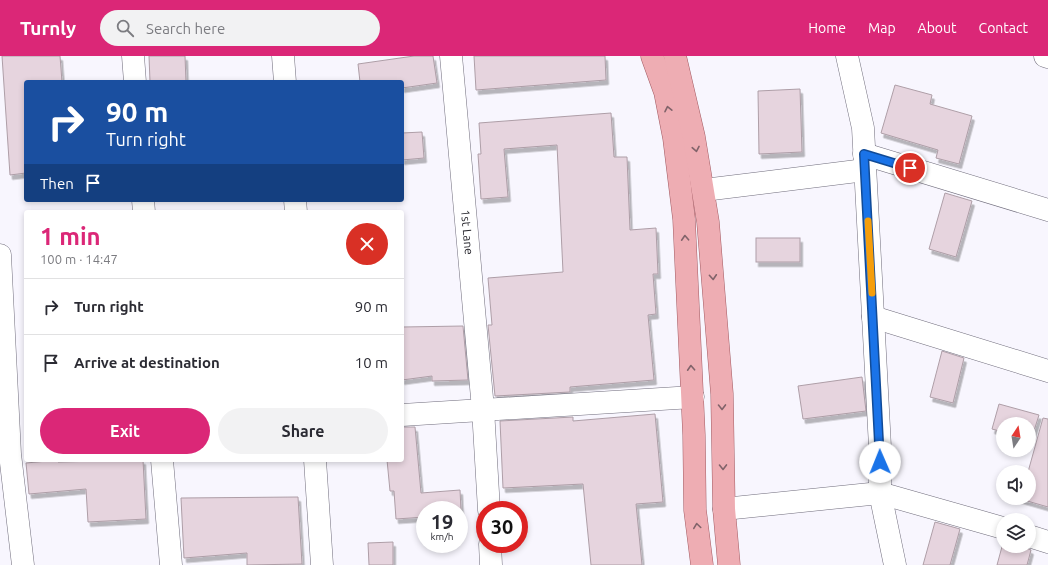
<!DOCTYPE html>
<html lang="en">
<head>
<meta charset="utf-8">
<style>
  :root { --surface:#fff; --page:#f2f2f3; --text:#2b2b33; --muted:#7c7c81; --line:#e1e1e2; --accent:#db2777 }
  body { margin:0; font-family:Ubuntu,sans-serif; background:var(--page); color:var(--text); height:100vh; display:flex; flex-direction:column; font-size:15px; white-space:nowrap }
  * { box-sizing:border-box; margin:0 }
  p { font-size:13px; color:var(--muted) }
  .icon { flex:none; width:22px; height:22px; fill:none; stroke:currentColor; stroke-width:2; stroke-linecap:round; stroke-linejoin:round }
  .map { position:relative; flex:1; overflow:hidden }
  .drawer { position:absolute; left:24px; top:154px; width:380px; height:252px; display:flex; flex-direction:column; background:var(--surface); border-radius:4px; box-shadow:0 2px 6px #0003 }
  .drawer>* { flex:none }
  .hud { position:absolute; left:24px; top:24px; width:380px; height:122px; border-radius:4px; box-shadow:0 2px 6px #0003; background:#1a4fa0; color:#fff; overflow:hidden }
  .needle { width:26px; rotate:12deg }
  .fabs { position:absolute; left:996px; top:361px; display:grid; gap:8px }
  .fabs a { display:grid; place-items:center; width:40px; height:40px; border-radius:50%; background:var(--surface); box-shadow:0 2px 6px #0003; font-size:20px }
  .speed { position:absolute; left:416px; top:445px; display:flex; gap:8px; font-size:20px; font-weight:700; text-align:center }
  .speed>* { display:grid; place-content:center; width:52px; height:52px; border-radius:50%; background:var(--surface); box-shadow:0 2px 6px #0003; line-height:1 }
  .speed small { font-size:10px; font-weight:400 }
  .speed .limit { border:6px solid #d22; background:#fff; color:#111 }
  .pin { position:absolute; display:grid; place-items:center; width:34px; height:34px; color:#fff; margin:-17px; border:2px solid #fff; border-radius:50%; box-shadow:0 1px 4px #0007 }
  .me { position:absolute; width:44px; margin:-22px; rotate:359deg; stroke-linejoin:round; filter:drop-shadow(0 0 3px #0008) }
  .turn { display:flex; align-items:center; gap:14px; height:84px; padding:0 16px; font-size:18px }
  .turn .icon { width:52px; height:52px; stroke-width:2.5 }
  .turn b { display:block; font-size:28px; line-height:34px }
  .then { display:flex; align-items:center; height:38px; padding:0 16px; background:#0003; gap:8px; font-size:15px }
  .round { display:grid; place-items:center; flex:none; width:42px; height:42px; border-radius:21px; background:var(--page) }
  .summary { display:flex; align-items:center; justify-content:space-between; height:68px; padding:0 16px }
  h1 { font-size:24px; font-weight:600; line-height:30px; color:var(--accent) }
  .cta { display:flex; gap:8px; margin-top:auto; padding:8px 16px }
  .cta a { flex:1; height:46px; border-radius:24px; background:var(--accent); color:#fff; font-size:16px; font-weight:600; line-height:46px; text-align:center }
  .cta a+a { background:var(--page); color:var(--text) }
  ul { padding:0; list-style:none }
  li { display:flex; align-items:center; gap:12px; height:56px; padding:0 16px; border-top:1px solid var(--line) }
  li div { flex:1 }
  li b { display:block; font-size:15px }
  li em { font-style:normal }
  header { display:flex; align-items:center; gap:24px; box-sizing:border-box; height:56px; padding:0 20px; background:var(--accent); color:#fff }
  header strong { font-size:19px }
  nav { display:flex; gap:22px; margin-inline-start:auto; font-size:14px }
  .search { width:280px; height:36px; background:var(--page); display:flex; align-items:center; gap:10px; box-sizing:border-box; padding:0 14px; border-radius:22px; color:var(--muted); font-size:15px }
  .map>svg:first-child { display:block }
</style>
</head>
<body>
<header>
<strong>Turnly</strong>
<div class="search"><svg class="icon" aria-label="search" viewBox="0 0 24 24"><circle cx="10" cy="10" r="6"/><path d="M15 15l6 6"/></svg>Search here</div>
<nav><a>Home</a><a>Map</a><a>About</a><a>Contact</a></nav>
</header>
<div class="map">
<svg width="1048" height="509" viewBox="0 0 1048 509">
  <defs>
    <filter id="shadow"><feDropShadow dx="2.5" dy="4.5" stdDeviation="0" flood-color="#0004"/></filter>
  </defs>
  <rect width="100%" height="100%" fill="#f8f6fe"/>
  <g fill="#e6d4de" stroke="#ae9ea7" filter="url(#shadow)">
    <path d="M2,0H60L62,26H26V117L10,119Z"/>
    <path d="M149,0H185L186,26H150Z"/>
    <path d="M414,0H433L437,27L402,32V26H360L358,8Z"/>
    <path d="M474,0H605L606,24L476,34Z"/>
    <path d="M895,29L932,39L930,48L972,60L959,108L936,102L938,94L881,77Z"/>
    <path d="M800,33L802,96L759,98L758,35Z"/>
    <path d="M611,57L614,101H627L630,174L656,172L658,218H653L656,258L648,259L654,324L570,331V336L495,340L488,269H492L488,222L563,216L557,89L504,93L508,141L481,143L478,98H481L479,67Z"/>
    <path d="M422,76L424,102L402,104V77Z"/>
    <path d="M945,137L972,145L956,201L929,193Z"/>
    <rect x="756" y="182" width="44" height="24"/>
    <path d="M463,270L468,324L432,325V320L402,324V271Z"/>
    <path d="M942,295L964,302L953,347L930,341Z"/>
    <path d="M862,321L866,355L803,363L798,330Z"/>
    <path d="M999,348L1039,359L1031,384H1029V368H1003V376L992,373Z"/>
    <path d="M655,358L663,446L636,448L642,509H591L583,428L503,432L500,365L573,361V365Z"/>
    <path d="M1043,362L1048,363V451L1017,442H1029L1028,416Z"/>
    <path d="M402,371H415L421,437L460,434L461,454H425V461L396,463L394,435H390L387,404H402Z"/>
    <path d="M58,404V406L143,404L146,463L88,466L86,433L29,438L26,407Z"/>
    <path d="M298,441L302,508L247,509V497L184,502L181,442Z"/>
    <path d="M935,466L960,473L950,509H923Z"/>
    <path d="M393,486V509H369L368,487Z"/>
    <path d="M1003,487V490H1022L1031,494L1027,509H997Z"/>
  </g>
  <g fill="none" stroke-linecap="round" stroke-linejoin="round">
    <defs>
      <g id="minor">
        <path d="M133,0L135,26"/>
        <path d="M283,0L285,26"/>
        <path id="s1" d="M451,0L483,353L489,454"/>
        <path d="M847,0L863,72L880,391V437L895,509"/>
        <path d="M1045,0L1048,1"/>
        <path d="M864,98L1048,154"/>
        <path d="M704,134L865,114"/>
        <path d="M143,144L144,156"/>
        <path d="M295,144L296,156"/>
        <path d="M0,199L10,398L23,509"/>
        <path d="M873,261L1048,315"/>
        <path d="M402,359L693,341"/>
        <path d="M162,404L171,509"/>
        <path d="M315,404L322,509"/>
        <path d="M724,453L880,437L1003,472"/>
        <path d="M1029,480L1048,486"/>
        <path d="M490,488L491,509"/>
      </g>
      <g id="major">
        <path d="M652,0L665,36L674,82L684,163L694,379L695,454L702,509"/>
        <path d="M675,0L694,81L708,166L722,338L724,453L729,509"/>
      </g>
    </defs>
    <use href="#minor" stroke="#706d7c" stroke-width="23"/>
    <use href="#major" stroke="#a25b63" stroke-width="23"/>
    <use href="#minor" stroke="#fff" stroke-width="22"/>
    <use href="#major" stroke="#eeadb3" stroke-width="22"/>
  </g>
  <defs><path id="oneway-chevron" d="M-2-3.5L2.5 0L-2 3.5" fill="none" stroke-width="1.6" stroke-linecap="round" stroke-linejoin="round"/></defs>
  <g stroke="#81636a">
    <use href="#oneway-chevron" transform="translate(668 53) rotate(-102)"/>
    <use href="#oneway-chevron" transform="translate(696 93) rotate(79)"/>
    <use href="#oneway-chevron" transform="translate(685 182) rotate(-93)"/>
    <use href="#oneway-chevron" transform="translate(713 221) rotate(86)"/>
    <use href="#oneway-chevron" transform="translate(691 312) rotate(-93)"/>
    <use href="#oneway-chevron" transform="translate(722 351) rotate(89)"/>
    <use href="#oneway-chevron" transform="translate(723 411) rotate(89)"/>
    <use href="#oneway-chevron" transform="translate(697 470) rotate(-98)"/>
  </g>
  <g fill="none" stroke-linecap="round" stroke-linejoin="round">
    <defs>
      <path id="route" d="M880,406L864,98L910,112"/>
    </defs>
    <use href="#route" stroke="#114b97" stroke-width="10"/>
    <use href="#route" stroke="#1a73e8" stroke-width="7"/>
    <path stroke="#f59e0b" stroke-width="7" d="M868,165L872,237"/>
  </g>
  <g text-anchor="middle" stroke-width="3" stroke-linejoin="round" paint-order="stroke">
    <g font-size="12" fill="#28272e" stroke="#f8f6fe">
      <text dy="4" stroke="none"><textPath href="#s1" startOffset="177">1st Lane</textPath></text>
    </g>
  </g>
</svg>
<div class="fabs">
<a><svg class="needle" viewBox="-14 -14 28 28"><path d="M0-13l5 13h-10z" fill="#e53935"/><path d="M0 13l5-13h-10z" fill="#7c7c81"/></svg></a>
<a><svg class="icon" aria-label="sound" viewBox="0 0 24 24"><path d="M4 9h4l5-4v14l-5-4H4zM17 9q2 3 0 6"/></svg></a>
<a><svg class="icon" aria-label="layers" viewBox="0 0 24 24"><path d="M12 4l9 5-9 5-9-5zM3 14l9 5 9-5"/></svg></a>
</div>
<div class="speed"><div>19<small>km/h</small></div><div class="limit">30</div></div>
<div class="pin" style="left:910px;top:112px;background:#d93025"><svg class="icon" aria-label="arrive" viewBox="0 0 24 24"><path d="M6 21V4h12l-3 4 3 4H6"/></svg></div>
<svg class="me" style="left:880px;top:406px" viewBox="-20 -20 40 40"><circle r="19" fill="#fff"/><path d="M0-13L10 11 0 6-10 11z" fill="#1a73e8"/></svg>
<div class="hud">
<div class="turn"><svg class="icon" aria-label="right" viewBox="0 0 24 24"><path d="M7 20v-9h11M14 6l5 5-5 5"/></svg><div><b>90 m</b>Turn right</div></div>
<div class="then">Then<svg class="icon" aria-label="arrive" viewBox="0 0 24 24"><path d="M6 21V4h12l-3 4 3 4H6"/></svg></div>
</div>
<section class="drawer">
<div class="summary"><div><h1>1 min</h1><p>100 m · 14:47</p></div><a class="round" style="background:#d93025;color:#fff"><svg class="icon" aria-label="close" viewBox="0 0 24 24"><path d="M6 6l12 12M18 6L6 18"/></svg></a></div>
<ul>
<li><svg class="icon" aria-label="right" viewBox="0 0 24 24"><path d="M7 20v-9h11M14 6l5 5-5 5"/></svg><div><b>Turn right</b></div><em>90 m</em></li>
<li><svg class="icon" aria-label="arrive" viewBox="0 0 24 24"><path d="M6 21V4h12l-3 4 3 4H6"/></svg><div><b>Arrive at destination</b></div><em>10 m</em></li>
</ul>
<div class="cta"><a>Exit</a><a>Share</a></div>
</section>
</div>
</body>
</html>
